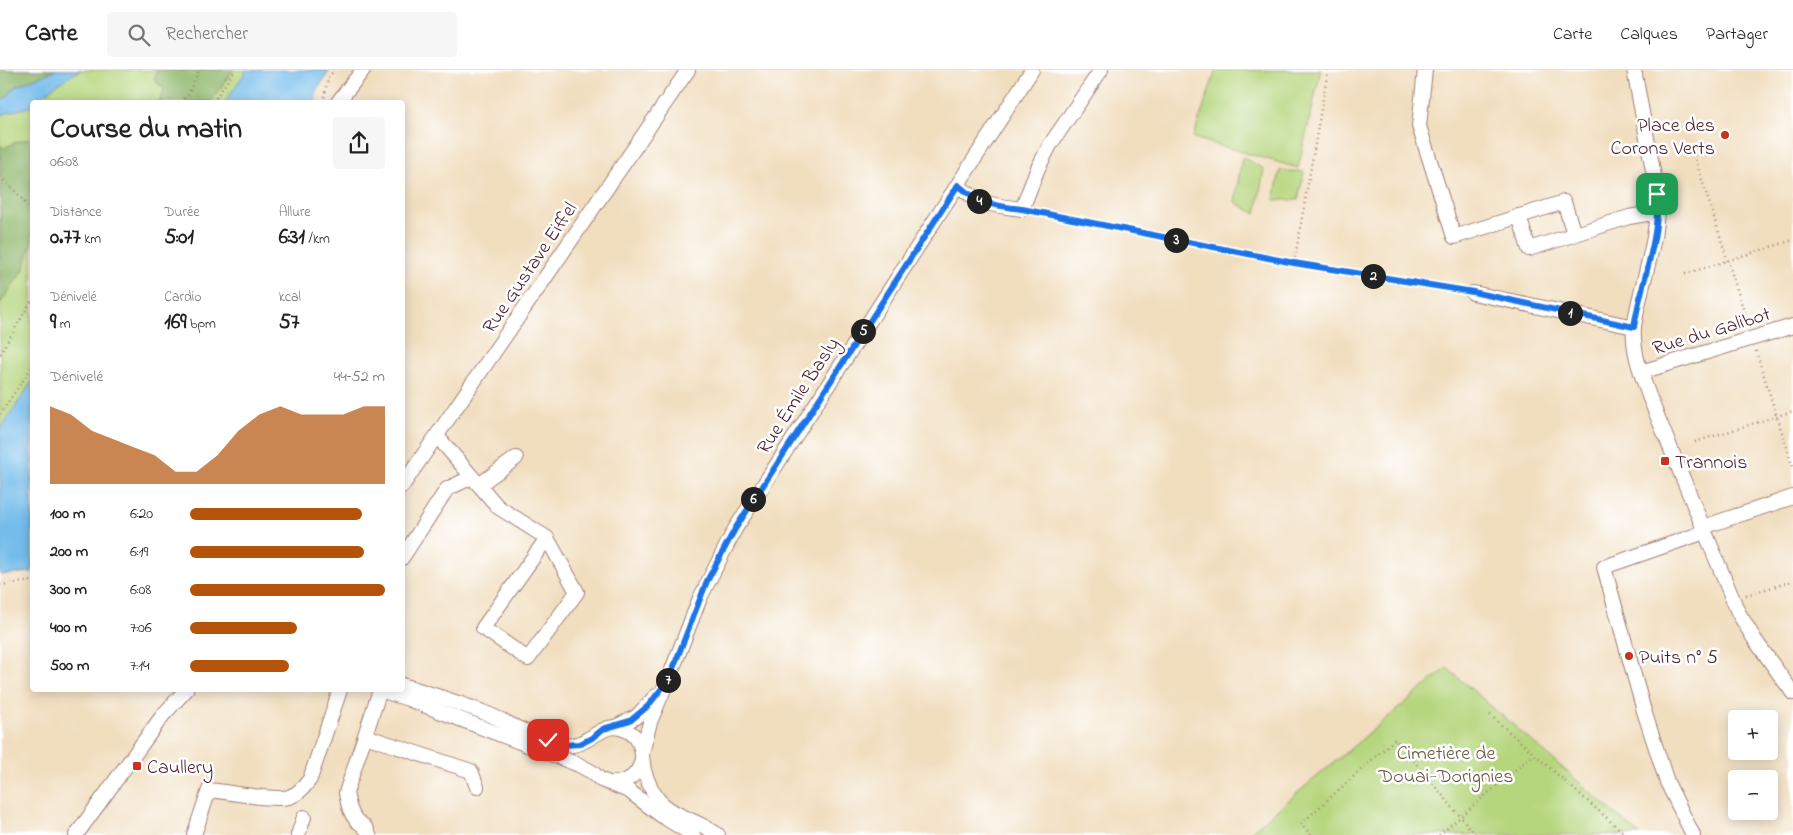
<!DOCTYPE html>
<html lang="fr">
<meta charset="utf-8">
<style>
:root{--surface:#fff;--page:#f6f6f6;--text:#222;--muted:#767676;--line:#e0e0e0;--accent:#b45309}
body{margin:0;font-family:"Indie Flower",sans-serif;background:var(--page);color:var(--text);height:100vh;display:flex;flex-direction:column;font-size:19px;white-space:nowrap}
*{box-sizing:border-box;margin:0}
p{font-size:16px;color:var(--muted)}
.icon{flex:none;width:28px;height:28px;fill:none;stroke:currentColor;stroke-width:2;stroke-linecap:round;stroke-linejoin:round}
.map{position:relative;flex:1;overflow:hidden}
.panel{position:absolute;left:30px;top:30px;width:375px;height:592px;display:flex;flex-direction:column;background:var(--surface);border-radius:5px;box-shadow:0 2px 12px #0003}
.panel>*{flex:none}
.controls{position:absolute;left:1728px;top:640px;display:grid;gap:10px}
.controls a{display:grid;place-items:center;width:50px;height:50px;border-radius:5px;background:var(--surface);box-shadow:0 2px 12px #0003;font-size:25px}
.pin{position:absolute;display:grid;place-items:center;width:42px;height:42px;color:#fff;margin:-21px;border-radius:10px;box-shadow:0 2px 8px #0006}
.km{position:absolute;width:25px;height:25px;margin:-12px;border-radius:50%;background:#222;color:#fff;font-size:14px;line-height:25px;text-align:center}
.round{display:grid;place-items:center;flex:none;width:52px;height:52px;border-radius:5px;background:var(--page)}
.overview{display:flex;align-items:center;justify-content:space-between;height:85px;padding:0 20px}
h1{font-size:28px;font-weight:700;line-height:38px}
.stats{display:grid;grid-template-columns:repeat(3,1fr);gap:8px;height:85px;padding:5px 20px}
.stats div{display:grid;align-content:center}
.stats b{font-size:21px;font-weight:700}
.stats small{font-size:14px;font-weight:400}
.stats p{font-size:14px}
.chart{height:140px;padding:10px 20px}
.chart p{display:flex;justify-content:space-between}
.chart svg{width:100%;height:90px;margin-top:5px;fill:var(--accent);opacity:.7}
ul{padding:0 20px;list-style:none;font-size:16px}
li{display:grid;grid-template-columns:80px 60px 1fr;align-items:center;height:38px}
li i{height:12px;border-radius:6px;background:var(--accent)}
header{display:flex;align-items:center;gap:30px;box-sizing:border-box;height:70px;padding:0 25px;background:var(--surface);border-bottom:1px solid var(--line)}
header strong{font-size:24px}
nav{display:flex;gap:28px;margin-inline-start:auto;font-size:18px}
.search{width:350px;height:45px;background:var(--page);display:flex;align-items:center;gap:12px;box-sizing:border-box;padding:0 18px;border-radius:5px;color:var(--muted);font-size:19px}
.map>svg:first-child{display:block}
.green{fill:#b6d67e;stroke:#807a54}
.forest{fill:#90b76d;stroke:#6d6b4c}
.water{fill:#73bceb;stroke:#5e6e8b}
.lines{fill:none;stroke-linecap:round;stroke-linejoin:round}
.minor-casing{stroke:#9e7e75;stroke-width:16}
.path{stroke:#9e7e75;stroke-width:2.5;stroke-dasharray:1 4;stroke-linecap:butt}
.minor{stroke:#fff;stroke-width:14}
.route-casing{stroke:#fff;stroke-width:10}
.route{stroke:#1a73e8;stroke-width:6}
.poi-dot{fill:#c8321e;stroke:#fff;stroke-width:2}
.labels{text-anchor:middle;stroke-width:5;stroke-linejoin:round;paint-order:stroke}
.poi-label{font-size:20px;fill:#4a1f2b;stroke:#fff;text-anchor:start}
.street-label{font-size:20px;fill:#4a1f2b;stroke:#fff}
.park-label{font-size:20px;fill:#6a5644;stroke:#fff}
</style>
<header>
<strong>Carte</strong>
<div class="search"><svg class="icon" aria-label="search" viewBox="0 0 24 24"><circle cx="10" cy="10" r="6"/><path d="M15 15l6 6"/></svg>Rechercher</div>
<nav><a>Carte</a><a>Calques</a><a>Partager</a></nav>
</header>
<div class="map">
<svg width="1793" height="765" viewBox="0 0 1793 765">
<rect width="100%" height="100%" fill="#fff"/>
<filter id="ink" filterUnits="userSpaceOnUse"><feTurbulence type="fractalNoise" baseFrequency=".02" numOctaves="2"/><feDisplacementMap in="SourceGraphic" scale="10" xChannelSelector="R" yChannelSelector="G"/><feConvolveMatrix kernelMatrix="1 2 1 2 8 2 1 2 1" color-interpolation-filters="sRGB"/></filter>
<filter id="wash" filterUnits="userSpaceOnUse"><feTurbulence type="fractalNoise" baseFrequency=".0096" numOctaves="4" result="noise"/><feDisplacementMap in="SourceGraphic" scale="20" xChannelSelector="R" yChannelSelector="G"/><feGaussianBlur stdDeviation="1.12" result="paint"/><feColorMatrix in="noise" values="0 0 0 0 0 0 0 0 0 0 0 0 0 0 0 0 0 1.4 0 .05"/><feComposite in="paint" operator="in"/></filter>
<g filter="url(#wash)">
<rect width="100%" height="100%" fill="#f1debf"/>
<g class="green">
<polygon points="0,0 247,0 225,32 32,32 32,312 0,359"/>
<polygon points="1216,0 1321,0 1298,98 1193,68"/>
<polygon points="1242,87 1264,99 1256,144 1235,132"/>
<polygon points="1280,100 1304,102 1298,130 1274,130"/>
<polygon points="1447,598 1640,765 1247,765"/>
</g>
<g class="forest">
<polygon points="0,0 55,0 16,17 7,27 0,31"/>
<polygon points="157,0 233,0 211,32 159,32 164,19 154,10"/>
<polygon points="32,68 32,171 24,199 0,234 0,75 4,78 16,72"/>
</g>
<g class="water">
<path d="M55,0H81C65,9 49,18 37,32H32V36L0,45V31L7,27L15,17Z"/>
<polygon points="247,0 330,0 317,20 315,32 225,32"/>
<polygon points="32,312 32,502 0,505 0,359"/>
</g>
</g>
<g filter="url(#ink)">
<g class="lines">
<defs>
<g id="minor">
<polyline points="1425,0 1419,56 1454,167 1564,132 1574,164"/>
<path d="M1634,0L1656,116C1662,165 1641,209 1634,257C1632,281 1641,303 1649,326L1738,542L1755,570L1793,623"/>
<polyline points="338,32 363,0"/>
<path d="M958,115C978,134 995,136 1022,139L1038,98L1050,75L1101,0"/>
<polyline points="1519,146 1529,179 1629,147 1658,142"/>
<polyline points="1473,223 1634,257"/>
<polyline points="1641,302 1793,256"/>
<polyline points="437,366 498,437 547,468 483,558 528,589 577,522 547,468"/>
<polyline points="479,415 516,388"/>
<polyline points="402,416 688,0"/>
<polyline points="1703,457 1793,427"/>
<polyline points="402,488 447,419 472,407"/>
<path d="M402,615C431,624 460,633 488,644C509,653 540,671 562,675C590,680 602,646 628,661C644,670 641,685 644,700C647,711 651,719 657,728C672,747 699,750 718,765"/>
<polyline points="380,620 408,629 579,695 592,702 601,710 629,721 662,746 693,765"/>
<polyline points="615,657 636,647 656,626"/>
<polyline points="365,666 471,701 477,717"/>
<polyline points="642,683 650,652 672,600 700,528 735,459 1032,0"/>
<path d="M612,713C628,713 639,704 642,689"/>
<polyline points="76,765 163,645 186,620"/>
<path d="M194,765L209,720C229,722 272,731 289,727C299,724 305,716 310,709L340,620"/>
<polyline points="298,765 304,747"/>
<path d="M369,765C367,757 362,755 356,750C349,742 348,732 346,723L380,620"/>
<polyline points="1693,765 1667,712 1644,641 1604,497 1705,462"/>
</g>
</defs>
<use href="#minor" class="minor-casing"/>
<g class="path">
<polyline points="180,32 188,25 199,0"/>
<polyline points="213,32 235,0"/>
<polyline points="323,32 328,9 334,0"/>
<polyline points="1694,85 1749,257"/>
<polyline points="0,107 17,123 32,142"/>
<polyline points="1035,141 1294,193 1462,221"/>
<polyline points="1294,193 1328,0"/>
<polyline points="1685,204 1793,170"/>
<polyline points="1756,281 1793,397"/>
<polyline points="0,284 32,230"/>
<polyline points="0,344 32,297"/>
<polyline points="1695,372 1793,341"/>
<polyline points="0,515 32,511"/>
<polyline points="1746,525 1793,511"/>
<polyline points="1490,645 1626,765"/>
<polyline points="1311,765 1301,754 1395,669 1476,765"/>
<polyline points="1439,765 1534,684"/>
</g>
<use href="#minor" class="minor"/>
</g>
</g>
<g class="lines" filter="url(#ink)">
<defs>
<path id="route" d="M548,670L561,675L580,674L592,668L603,659L630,651L648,636L669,609L707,511L735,459L958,115C979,134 995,136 1022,139L1294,193L1473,222L1634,257C1641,212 1660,170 1657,124"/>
</defs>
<use href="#route" class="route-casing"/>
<use href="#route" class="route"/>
</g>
<g class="poi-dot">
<circle cx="1725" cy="65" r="5"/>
<rect x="1660" y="386" width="10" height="10" rx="2.5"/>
<circle cx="1629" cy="586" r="5"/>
<rect x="132" y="691" width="10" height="10" rx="2.5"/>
</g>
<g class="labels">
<g class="poi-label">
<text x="1715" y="61" text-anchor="end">Place des<tspan x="1715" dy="23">Corons Verts</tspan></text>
<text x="1675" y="398">Trannois</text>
<text x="1639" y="593">Puits n° 5</text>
<text x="147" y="703">Caullery</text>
</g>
<g class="street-label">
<text transform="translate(529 197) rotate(-56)" y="7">Rue Gustave Eiffel</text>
<text transform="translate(1711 260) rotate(-17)" y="7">Rue du Galibot</text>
<text transform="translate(797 325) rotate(-57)" y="7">Rue Émile Basly</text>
</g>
<g class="park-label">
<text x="1446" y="689">Cimetière de<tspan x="1446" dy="23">Douai-Dorignies</tspan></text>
</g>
</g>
</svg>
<div class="controls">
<a>+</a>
<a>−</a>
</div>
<div class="pin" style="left:1657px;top:124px;background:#1e9e55"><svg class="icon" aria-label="arrive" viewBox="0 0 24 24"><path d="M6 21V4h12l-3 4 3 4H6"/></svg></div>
<div class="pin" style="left:548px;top:670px;background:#d93025"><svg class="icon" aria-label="check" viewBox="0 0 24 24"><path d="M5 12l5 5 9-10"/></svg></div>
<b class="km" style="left:1570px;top:243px">1</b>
<b class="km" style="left:1373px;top:206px">2</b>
<b class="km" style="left:1176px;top:170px">3</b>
<b class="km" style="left:979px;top:131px">4</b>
<b class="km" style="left:863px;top:261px">5</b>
<b class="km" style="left:753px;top:429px">6</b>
<b class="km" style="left:668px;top:610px">7</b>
<section class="panel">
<div class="overview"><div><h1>Course du matin</h1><p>06:08</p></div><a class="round"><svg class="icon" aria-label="share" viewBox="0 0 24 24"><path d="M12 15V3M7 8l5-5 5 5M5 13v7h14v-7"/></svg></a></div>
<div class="stats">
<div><p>Distance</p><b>0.77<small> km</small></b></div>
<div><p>Durée</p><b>5:01</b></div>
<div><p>Allure</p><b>6:31<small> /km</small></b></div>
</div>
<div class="stats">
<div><p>Dénivelé</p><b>9<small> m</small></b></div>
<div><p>Cardio</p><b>169<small> bpm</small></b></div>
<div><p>kcal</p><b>57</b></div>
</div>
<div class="chart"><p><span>Dénivelé</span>44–52 m</p>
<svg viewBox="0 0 160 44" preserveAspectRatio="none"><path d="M0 44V6L10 10L20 18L30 22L40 26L50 30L60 38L70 38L80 30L90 18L100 10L110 6L120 10L130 10L140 10L150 6L160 6V44z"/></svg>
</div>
<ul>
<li><b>100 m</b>6:20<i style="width:88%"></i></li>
<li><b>200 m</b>6:19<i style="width:89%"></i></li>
<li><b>300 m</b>6:08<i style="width:100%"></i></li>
<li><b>400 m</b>7:06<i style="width:55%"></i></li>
<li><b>500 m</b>7:14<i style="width:51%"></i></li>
</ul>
</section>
</div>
